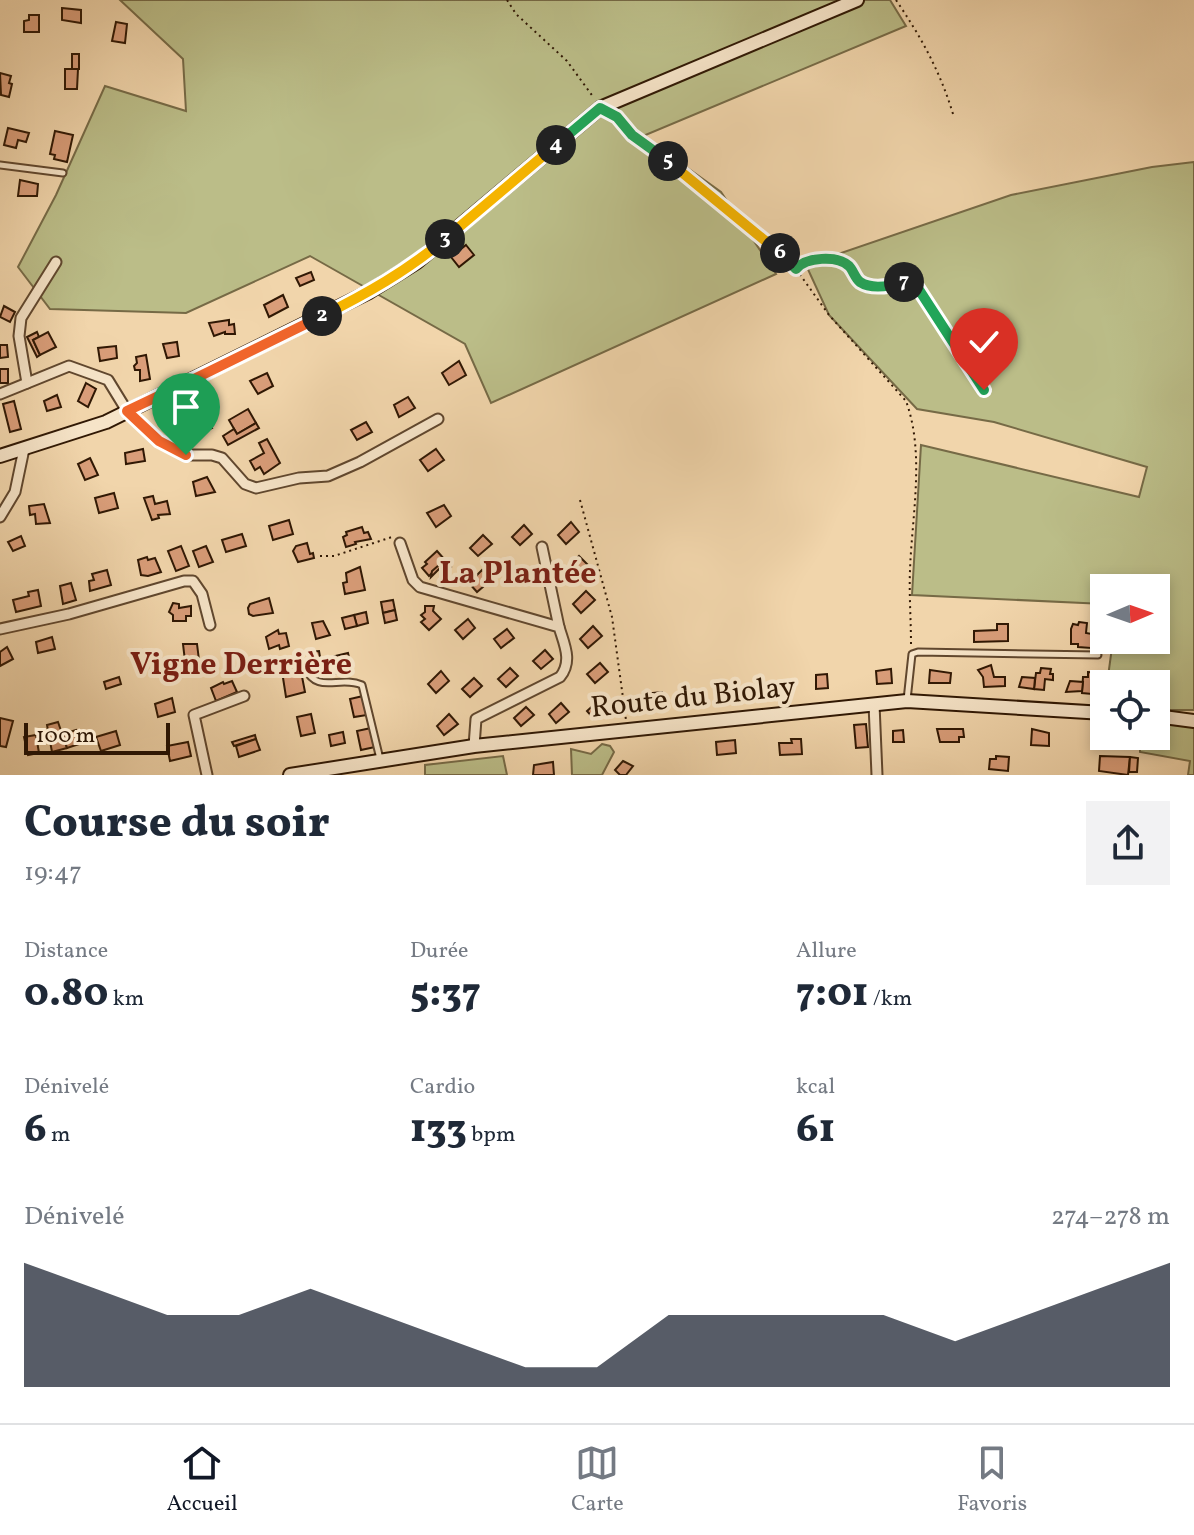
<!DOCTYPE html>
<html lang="fr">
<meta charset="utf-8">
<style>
:root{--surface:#fff;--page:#f2f2f3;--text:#1f2937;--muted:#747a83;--line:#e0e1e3;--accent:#111827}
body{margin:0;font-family:Vollkorn,serif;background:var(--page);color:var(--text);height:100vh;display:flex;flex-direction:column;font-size:30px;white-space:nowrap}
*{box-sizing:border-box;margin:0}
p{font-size:26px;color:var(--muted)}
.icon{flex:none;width:44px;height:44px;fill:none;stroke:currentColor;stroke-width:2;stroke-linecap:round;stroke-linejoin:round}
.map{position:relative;height:775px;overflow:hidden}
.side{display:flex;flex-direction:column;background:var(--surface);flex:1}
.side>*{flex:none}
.needle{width:52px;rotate:88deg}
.buttons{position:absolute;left:1090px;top:574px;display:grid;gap:16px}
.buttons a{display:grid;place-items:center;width:80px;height:80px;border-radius:0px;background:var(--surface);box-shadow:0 4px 12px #0003;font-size:40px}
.scale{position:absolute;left:24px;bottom:20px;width:146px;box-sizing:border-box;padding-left:8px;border:4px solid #301804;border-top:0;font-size:22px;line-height:28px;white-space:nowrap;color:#301804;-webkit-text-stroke:6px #f6e4c8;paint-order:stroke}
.pin{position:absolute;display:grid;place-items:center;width:68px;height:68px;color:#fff;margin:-82px -34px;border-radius:50% 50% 50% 0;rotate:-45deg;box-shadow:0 0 8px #0007}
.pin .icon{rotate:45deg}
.km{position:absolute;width:40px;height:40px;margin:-20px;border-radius:50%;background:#222;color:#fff;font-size:22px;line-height:40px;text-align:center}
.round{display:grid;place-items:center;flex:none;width:84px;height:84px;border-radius:0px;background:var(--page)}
.head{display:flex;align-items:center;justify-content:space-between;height:136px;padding:0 24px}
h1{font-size:44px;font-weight:800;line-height:60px}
.stats{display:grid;grid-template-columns:repeat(3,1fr);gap:12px;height:136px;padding:8px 24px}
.stats div{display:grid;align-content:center}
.stats b{font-size:40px;font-weight:800}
.stats small{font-size:22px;font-weight:400}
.stats p{font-size:22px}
.chart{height:224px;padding:16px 24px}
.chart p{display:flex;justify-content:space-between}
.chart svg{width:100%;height:144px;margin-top:8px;fill:var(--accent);opacity:.7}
.menu{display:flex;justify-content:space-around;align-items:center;height:112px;border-top:2px solid var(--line);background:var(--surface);font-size:22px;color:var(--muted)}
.menu a{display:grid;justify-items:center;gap:4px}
.menu .active{color:var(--accent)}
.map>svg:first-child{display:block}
.green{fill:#bbbd88;stroke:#766a46;stroke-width:2}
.building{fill:#d99d79;stroke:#301804;stroke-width:2}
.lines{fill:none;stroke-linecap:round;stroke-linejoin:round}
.lane-casing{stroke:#60472e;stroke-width:9}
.street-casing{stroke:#60472e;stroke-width:13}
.secondary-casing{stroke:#301804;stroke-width:16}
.path{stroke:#301804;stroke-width:2;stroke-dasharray:2 4;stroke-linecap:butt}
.lane{stroke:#f6e4c8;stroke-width:5}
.street{stroke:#f6e4c8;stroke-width:9}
.secondary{stroke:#f6e4c8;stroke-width:12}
.split-1-casing{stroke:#fff;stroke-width:16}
.split-2-casing{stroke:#fff;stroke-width:16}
.split-3-casing{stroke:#fff;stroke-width:16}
.split-4-casing{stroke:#fff;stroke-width:16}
.split-5-casing{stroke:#fff;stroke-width:16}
.split-6-casing{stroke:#fff;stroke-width:16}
.split-7-casing{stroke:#fff;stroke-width:16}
.split-8-casing{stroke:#fff;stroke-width:16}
.split-1{stroke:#f0652b;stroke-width:10}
.split-2{stroke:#f0652b;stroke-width:10}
.split-3{stroke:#f5b400;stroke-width:10}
.split-4{stroke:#f5b400;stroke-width:10}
.split-5{stroke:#22a559;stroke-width:10}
.split-6{stroke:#f5b400;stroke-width:10}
.split-7{stroke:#22a559;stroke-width:10}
.split-8{stroke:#22a559;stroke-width:10}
.labels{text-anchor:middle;stroke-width:8;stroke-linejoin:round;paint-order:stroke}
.street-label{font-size:30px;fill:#301804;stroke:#f6e4c8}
.neighbourhood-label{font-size:32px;font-weight:bold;fill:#7a1f14;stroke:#f6e4c8}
</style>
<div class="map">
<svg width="1194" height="775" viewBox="0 0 1194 775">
<rect width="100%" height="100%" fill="#f1d5ab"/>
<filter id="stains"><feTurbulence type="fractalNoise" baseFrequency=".0025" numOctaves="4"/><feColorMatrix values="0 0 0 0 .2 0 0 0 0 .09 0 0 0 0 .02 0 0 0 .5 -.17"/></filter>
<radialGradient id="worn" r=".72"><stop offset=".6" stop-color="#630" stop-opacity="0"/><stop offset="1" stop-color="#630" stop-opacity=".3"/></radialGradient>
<g class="green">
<polygon points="120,0 890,0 906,26 643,136 721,192 776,274 491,403 465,344 310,256 186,313 50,309 18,267 56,195 105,86 186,111 183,59"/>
<polygon points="1194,162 1194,710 1156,710 1156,684 1107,684 1113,640 1156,640 1156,588 1104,588 1104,604 912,595 921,445 1139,497 1147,467 994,422 917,409 829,315 806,265 1011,195 1152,167"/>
<polygon points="1156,721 1194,725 1194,775 1188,775 1190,761 1140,752 1140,736 1156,736"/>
<polygon points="602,744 610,746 614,752 602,775 572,775 571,749 591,754"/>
<polygon points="503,756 507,775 425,775 425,765"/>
</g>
<g class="building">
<polygon points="62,8 81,10 81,23 62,20"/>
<polygon points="29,15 39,15 39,32 24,32 24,21 29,20"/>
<polygon points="116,22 127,24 125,43 112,41"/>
<rect x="72" y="54" width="7" height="15"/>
<polygon points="65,69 78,69 77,89 65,89"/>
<polygon points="0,73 11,76 9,83 12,84 9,97 1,95"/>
<polygon points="8,128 29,133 26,142 18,140 16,148 4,145"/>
<polygon points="55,131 73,135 67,162 54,159 55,155 50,154"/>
<polygon points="20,180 38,184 37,196 18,196"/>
<polygon points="466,245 474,255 459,267 451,257"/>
<polygon points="311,272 314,280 300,286 296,278"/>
<polygon points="283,295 288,307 269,317 264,305"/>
<polygon points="4,306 15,312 10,322 0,317"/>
<polygon points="229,320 229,325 234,324 235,334 225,334 225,332 214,336 209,323"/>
<polygon points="37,332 39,337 33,340 40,355 37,357 27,337"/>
<polygon points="48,332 56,347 40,355 33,340"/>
<polygon points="177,342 179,356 167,358 163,344"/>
<polygon points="0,345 7,345 8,357 0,358"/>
<polygon points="116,346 117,358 100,361 98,348"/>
<polygon points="146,355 150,379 140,381 140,370 135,370 134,366 137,363 136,357"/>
<polygon points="459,361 466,375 449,385 442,373"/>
<rect x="0" y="369" width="8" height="14"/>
<polygon points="267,373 273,386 258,394 250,381"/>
<polygon points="86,383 96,389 88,407 78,401"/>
<polygon points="57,395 61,407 47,411 44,401"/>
<polygon points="408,397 415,408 399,417 394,405"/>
<polygon points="14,401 21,429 10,432 3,404"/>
<polygon points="248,409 256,423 237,434 229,420"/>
<polygon points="173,412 182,426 171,434 161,420"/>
<polygon points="204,412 212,428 196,435 189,419"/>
<polygon points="366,422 372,432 357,440 351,430"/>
<polygon points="256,423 259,428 228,445 223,436 234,429 237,434"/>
<polygon points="267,439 280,463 264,474 260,467 255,470 250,461 264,453 259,443"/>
<polygon points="143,449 145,461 126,464 125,453"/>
<polygon points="436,449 444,460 428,471 420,460"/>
<polygon points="90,458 98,475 85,480 78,464"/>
<polygon points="207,477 215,492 196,496 193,482"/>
<polygon points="114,493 118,508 99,513 95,498"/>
<polygon points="153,496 155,504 167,501 170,514 158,515 159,518 152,520 144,498"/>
<polygon points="44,504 50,523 36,524 35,514 30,515 29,506"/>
<polygon points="444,505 451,516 436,527 427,513"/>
<polygon points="289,520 293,534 273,540 269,526"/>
<polygon points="571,522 579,532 566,544 558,535"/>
<polygon points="524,525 532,534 520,545 512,537"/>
<polygon points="362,527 364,533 368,532 371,539 355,542 356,544 346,547 343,537 347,535 346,532"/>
<polygon points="242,534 246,546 226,552 222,540"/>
<polygon points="483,535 492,544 478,556 470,548"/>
<polygon points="21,536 25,546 13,551 8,542"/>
<polygon points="307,543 310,554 313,553 314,558 298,562 293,551 296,546"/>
<polygon points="181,546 189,566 176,571 168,551"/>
<polygon points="206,546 213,562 199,567 193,551"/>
<polygon points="437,551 445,560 429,576 422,568 427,564 425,562"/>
<polygon points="579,556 588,565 574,578 566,569"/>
<polygon points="147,557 148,560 155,558 161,572 148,576 141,575 138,560"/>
<polygon points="445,560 451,567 445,572 441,567 431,577 432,571"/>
<polygon points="360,567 365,590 345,594 343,583 347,582 346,573"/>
<polygon points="107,570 111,585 90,591 89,581 94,580 92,574"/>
<polygon points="482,570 491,580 477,592 469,583"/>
<polygon points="71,583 76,600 63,604 60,586"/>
<polygon points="38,590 41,606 16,612 13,600 29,596 28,592"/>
<polygon points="586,591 595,600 581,613 573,604"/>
<polygon points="269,598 273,613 253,616 249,614 248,608 250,604"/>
<polygon points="393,600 395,610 383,613 381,602"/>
<polygon points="173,603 179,604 179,608 191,606 191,616 186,616 186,621 173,621 173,615 169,612"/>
<polygon points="425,606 434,606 433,611 441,619 429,630 421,622 425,619 421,615 425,612"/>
<polygon points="395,610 397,620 385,623 383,613"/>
<polygon points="366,612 368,623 357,626 354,615"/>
<polygon points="354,615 357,626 345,629 342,618"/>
<polygon points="468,619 475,628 463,639 455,630"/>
<polygon points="323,621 330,635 316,639 312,623"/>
<polygon points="1079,622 1087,623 1086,633 1092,634 1091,648 1078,647 1078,644 1071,644 1071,629 1073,624 1078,625"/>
<polygon points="997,624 1008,624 1008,641 974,642 974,631 997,630"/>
<polygon points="593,626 602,636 588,648 580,639"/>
<polygon points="507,629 514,638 501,648 494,639"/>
<polygon points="278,630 279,634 286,633 289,646 280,649 279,645 269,649 266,637"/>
<polygon points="52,637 55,649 38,653 36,642"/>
<polygon points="183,644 197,644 199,660 185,661"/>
<polygon points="7,647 13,659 0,666 0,652"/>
<polygon points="545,650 553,659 541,669 533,661"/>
<polygon points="319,651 323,675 313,677 310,652"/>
<polygon points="348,653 351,666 345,668 347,673 334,674 331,657"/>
<polygon points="299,661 305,692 286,697 281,665"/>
<polygon points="600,663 608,672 595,683 587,674"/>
<polygon points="991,665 994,677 1005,677 1005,686 984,687 983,677 978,670"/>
<polygon points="510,668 518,676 506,687 498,679"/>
<polygon points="1041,668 1051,669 1050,674 1053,674 1053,680 1045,679 1044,690 1034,689 1036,673 1040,673"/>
<polygon points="891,669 892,683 877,684 876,671"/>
<polygon points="930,670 951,673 950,683 929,683"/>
<polygon points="441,671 449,681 436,693 428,684"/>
<polygon points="1088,672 1099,673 1098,678 1101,678 1101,684 1092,683 1092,694 1082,693 1083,677 1088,677"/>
<polygon points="827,674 828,688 816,689 816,675"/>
<polygon points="119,677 121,684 106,689 104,682"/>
<polygon points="1022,677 1035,678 1034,689 1019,687"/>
<polygon points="474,678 482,686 470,697 462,689"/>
<polygon points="232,681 237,692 216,701 211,688 223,682 224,684"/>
<polygon points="1070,681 1083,682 1082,691 1066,692"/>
<polygon points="662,692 663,704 645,706 643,694"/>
<polygon points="363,696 367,715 354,717 350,699"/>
<polygon points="172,698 175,712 158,717 155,704"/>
<polygon points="606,699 614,708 610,712 607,709 594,719 587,711 599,700 601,703"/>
<polygon points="561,703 569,712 556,723 549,714"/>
<polygon points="526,707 534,715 521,726 514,718"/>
<polygon points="311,714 315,733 301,736 297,717"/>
<polygon points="449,714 458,724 444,735 437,726"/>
<polygon points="0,718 13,721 6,747 0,746"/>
<polygon points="58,722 67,748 52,752 47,725"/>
<polygon points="866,724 868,747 856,748 854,725"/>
<polygon points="371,728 375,747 361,750 357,731"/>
<polygon points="937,729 963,729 964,737 959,737 959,742 940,742"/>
<polygon points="1032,729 1049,733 1049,746 1031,745"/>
<polygon points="76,730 79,744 67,748 63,734"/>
<polygon points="903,730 904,742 893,742 893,731"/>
<polygon points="116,731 120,745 101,751 96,737"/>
<polygon points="343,732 345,743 331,746 329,735"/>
<polygon points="36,735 39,753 28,755 24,737"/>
<polygon points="255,735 256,739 234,746 232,742"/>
<polygon points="1102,738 1116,739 1116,748 1101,747"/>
<polygon points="256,739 260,750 239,757 236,746"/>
<polygon points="791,739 801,739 802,754 780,755 779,743 792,743"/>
<polygon points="735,740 736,753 717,755 716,742"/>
<polygon points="188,742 191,756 170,761 167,746"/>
<polygon points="996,756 1009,757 1008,771 989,769 990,759 996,759"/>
<polygon points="1100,756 1130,757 1128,775 1099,771"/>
<polygon points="1130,757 1138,758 1137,772 1129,772"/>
<polygon points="623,761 633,766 626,775 620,775 615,770"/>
<polygon points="553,762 554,775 533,775 534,765"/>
</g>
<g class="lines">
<defs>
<g id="lane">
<polyline points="0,165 63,173"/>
<path d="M305,668C318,695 339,675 362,685L380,759"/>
<polyline points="907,700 912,654 918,652 1098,655"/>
</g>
<g id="street">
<polyline points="27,383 19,336 21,318 56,262"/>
<polyline points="0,394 69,366 108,380 127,411 159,441 186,455 212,455 222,458 245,484 256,488 299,478 328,476 360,462 438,419"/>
<polyline points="0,517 15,492 24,449"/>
<path d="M400,543L413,580L420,587L559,627C564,644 573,661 560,677L476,719L474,746"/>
<polyline points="542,547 559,627"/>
<polyline points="0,629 69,614 184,581 193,581 202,594 210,625"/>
<polyline points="874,704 877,775"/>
<polyline points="207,775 194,715 244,696"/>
</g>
<g id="secondary">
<polyline points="0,456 106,422 369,292 417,262 600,108 857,0"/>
<polyline points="1156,716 1194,721"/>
<polyline points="290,775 474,746 907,701 1104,713"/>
</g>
</defs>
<use href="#lane" class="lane-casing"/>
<use href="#street" class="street-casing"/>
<use href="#secondary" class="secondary-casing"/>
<g class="path">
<polyline points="507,0 516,14 567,61 594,98"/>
<path d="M896,0C921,37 940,71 953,114"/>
<path d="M613,115L632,135L703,188L785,258L796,269L829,315L906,401C925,453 912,515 910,570C909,595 911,620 911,645"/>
<path d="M797,268C802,263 806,263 814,261C856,253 844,280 875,286C889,288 901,281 914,282L984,390"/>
<polyline points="580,500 612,617 626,720"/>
<polyline points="320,556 334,556 392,537"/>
</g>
<use href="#lane" class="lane"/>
<use href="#street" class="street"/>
<use href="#secondary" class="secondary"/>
</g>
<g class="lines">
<defs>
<polyline id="split-1" points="186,455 159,441 127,411 192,380"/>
<polyline id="split-2" points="192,380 322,316"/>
<path id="split-3" d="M322,316C366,294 407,271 445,239"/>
<polyline id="split-4" points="445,239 556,145"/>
<polyline id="split-5" points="556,145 600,108 617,117 632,135 668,161"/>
<polyline id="split-6" points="668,161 780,253"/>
<path id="split-7" d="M780,253L796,269C806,257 837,255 849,266C853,270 855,278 860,282C872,290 891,286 904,282"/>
<polyline id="split-8" points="904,282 914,282 984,390"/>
</defs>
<use href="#split-1" class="split-1-casing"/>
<use href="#split-2" class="split-2-casing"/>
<use href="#split-3" class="split-3-casing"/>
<use href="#split-4" class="split-4-casing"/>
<use href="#split-5" class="split-5-casing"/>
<use href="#split-6" class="split-6-casing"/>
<use href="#split-7" class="split-7-casing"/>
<use href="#split-8" class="split-8-casing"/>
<use href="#split-1" class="split-1"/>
<use href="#split-2" class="split-2"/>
<use href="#split-3" class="split-3"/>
<use href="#split-4" class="split-4"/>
<use href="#split-5" class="split-5"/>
<use href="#split-6" class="split-6"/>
<use href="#split-7" class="split-7"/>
<use href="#split-8" class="split-8"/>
</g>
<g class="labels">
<g class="street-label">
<text transform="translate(693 696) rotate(-6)" y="10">Route du Biolay</text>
</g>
<g class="neighbourhood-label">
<text x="518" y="583">La Plantée</text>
<text x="241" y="674">Vigne Derrière</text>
</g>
</g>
<rect width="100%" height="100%" filter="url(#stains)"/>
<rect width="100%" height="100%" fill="url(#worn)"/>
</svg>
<div class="buttons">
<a><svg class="needle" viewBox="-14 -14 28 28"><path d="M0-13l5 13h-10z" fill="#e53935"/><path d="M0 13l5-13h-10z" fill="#747a83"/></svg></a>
<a><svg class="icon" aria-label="locate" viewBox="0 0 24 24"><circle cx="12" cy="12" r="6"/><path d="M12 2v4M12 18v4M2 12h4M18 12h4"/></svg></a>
</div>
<div class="scale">100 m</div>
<div class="pin" style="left:186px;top:455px;background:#1e9e55"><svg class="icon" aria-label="arrive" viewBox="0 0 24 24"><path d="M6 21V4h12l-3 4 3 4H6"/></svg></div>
<div class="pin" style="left:984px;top:390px;background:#d93025"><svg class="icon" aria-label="check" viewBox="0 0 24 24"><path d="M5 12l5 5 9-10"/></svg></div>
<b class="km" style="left:322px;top:316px">2</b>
<b class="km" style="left:445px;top:239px">3</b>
<b class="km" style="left:556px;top:145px">4</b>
<b class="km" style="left:668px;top:161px">5</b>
<b class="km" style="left:780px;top:253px">6</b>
<b class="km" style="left:904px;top:282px">7</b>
</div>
<section class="side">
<div class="head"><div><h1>Course du soir</h1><p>19:47</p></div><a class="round"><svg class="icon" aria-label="share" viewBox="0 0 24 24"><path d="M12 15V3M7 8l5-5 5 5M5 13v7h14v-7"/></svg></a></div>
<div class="stats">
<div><p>Distance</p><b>0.80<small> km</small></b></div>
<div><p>Durée</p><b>5:37</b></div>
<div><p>Allure</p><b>7:01<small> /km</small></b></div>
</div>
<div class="stats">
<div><p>Dénivelé</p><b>6<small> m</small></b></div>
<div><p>Cardio</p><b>133<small> bpm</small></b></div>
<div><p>kcal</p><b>61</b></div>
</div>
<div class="chart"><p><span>Dénivelé</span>274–278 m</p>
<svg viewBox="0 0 160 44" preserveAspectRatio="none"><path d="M0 44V6L10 14L20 22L30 22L40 14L50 22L60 30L70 38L80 38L90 22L100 22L110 22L120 22L130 30L140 22L150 14L160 6V44z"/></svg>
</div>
</section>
<nav class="menu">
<a class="active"><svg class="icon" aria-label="home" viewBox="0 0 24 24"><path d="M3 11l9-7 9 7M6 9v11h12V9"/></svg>Accueil</a>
<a><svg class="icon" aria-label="map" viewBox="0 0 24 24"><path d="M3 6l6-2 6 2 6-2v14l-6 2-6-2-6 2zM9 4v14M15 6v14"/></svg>Carte</a>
<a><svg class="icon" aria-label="saved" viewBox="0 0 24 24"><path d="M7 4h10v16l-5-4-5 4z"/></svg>Favoris</a>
</nav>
